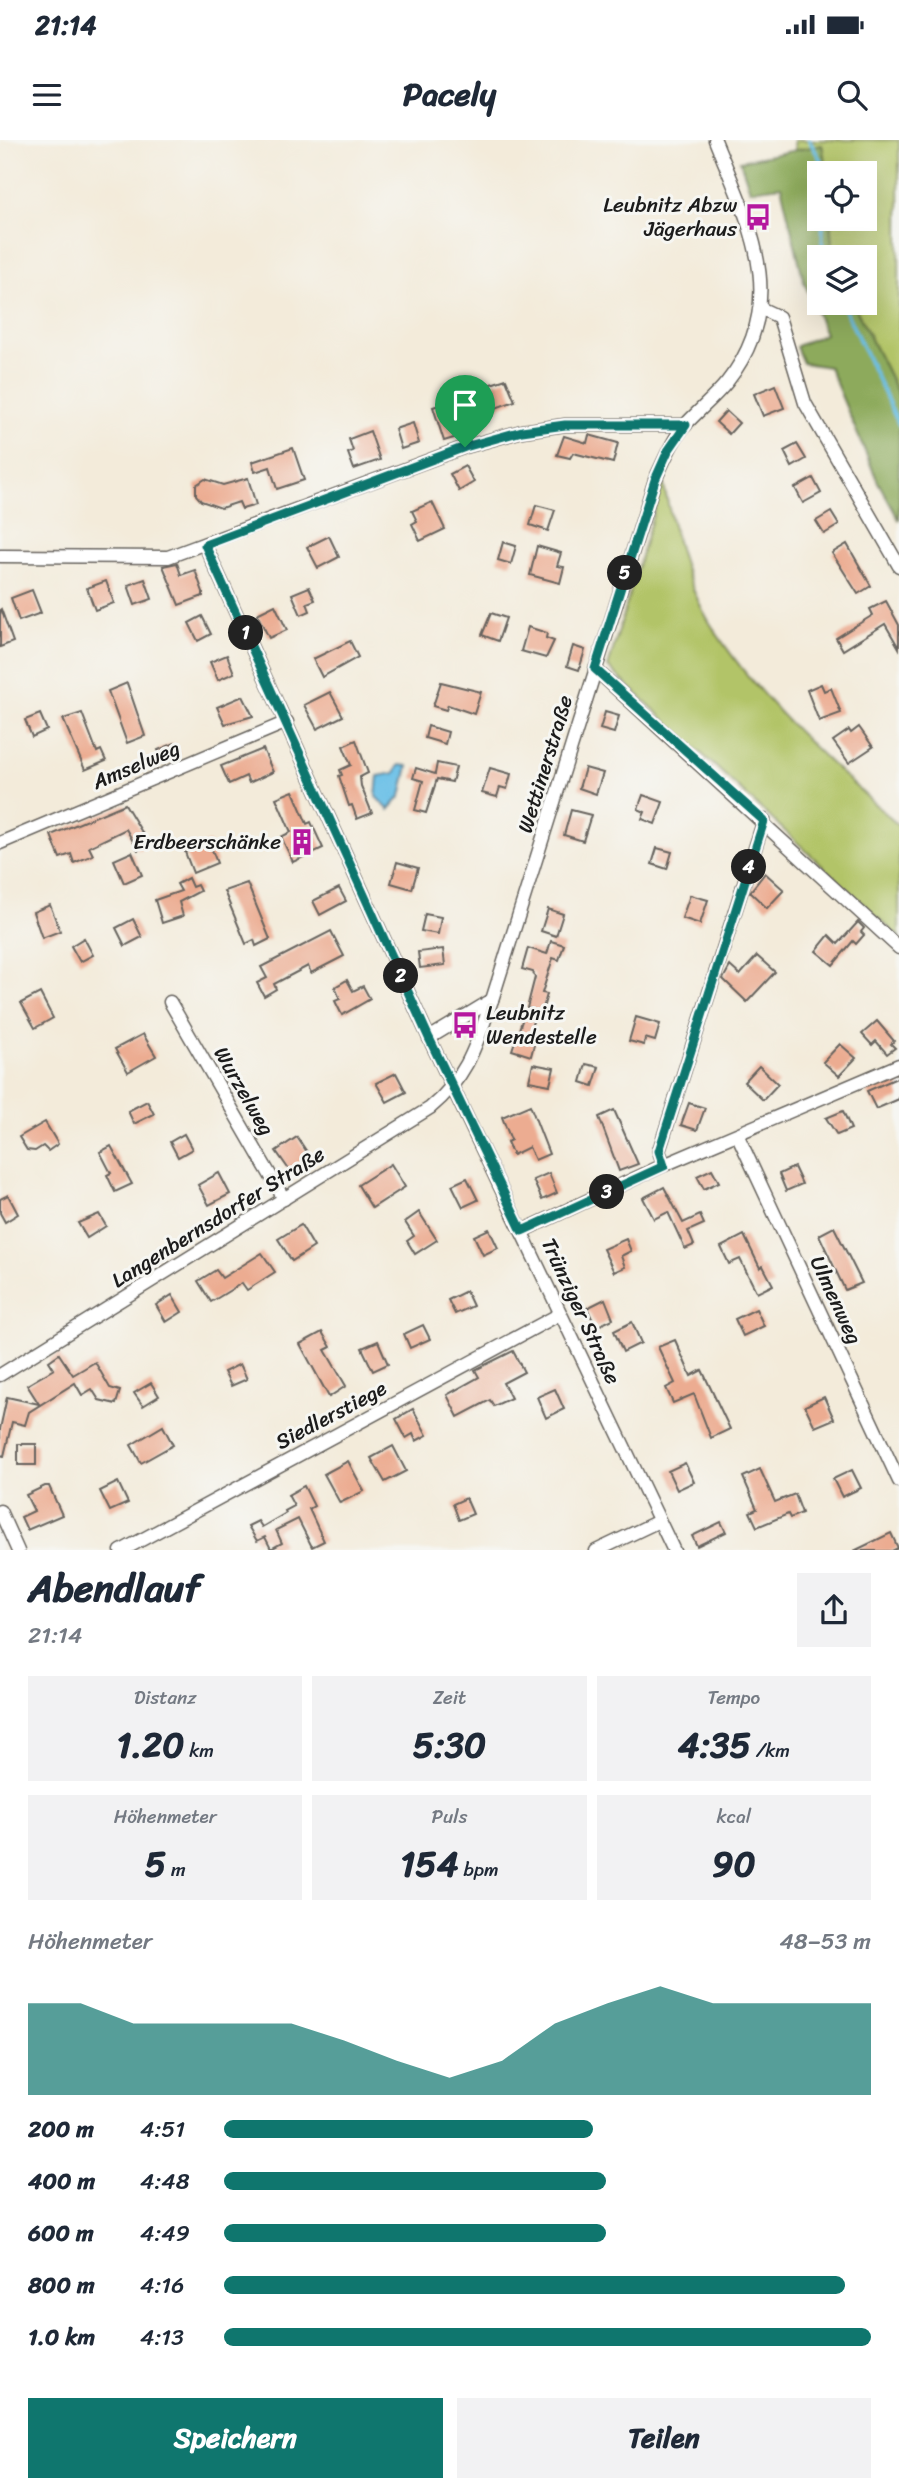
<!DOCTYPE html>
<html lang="de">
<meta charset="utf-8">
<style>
:root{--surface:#fff;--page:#f2f2f3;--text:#1f2937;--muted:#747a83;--accent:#0f766e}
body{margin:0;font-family:Sriracha,sans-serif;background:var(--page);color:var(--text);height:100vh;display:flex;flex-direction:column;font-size:26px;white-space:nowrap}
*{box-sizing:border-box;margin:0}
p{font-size:23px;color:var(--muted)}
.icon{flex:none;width:38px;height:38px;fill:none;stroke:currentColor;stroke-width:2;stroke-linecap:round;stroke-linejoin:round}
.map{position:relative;height:1410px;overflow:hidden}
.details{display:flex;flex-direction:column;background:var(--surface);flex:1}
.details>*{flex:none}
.controls{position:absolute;left:807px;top:21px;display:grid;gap:14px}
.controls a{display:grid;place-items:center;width:70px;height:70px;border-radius:0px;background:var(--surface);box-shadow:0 7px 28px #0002;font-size:35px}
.pin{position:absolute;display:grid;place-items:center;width:60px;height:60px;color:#fff;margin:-72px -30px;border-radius:50% 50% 50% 0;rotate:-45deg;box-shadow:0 0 7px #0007}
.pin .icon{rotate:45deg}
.km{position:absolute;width:35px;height:35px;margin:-18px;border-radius:50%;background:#222;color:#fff;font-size:19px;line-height:35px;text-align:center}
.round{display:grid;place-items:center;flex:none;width:74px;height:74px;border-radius:0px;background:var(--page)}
.headline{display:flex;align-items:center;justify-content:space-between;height:119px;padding:0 28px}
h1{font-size:38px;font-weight:700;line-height:52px}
.metrics{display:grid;grid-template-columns:repeat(3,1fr);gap:10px;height:119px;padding:7px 28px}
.metrics div{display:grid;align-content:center;border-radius:0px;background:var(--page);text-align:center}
.metrics b{font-size:35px;font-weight:700}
.metrics small{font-size:19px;font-weight:400}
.metrics p{font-size:19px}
.chart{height:196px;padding:14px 28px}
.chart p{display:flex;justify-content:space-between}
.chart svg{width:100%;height:126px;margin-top:7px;fill:var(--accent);opacity:.7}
.action{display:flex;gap:14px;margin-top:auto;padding:14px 28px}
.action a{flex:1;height:80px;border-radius:0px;background:var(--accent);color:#fff;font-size:28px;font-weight:700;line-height:80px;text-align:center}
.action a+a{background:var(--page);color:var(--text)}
ul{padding:0 28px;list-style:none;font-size:23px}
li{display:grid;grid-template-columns:112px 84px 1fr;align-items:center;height:52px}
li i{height:18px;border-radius:9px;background:var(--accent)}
.status{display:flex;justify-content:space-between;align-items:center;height:49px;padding:0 35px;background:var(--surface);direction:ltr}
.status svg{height:19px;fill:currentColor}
header{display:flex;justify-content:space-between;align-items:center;height:91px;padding:0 28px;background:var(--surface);font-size:32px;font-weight:700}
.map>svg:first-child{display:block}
.green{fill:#b2c468;stroke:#677042;stroke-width:2}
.forest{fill:#8daa5c;stroke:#54633c;stroke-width:2}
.water{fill:#6ac0e7;stroke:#436e82;stroke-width:2}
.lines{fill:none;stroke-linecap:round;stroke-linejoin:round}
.stream{stroke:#6ac0e7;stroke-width:3.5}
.building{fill:#ecac91}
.minor-casing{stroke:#67645e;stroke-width:15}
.minor{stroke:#fff;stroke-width:12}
.route-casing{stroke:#fff;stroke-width:14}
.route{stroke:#0f766e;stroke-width:9}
.labels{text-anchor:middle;stroke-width:6;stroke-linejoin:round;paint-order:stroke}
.poi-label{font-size:21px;fill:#1c1c1c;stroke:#f6f6f2;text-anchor:end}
.street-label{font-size:21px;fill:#1c1c1c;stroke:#f6f6f2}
</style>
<div class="status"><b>21:14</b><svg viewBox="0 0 49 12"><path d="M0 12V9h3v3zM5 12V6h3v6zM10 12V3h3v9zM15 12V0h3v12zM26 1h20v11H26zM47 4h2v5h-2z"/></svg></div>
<header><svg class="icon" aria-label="menu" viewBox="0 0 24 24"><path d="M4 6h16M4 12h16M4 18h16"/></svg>Pacely<svg class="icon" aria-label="search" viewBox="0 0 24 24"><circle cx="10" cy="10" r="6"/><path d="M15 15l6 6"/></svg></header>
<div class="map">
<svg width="899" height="1411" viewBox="0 0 899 1411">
<rect width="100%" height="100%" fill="#f6f6f2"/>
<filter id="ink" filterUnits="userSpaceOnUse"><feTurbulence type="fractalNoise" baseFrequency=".0143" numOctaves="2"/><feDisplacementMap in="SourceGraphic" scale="14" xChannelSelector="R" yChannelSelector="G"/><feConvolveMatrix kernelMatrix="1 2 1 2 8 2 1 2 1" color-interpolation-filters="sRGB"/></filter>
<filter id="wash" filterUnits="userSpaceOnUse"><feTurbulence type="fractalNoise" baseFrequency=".00686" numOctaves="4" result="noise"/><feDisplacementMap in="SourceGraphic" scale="28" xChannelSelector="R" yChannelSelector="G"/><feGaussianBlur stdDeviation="1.57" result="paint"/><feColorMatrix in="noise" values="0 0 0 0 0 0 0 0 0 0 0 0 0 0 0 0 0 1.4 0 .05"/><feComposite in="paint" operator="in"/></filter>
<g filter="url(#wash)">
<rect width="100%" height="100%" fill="#f3ebda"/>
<g class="green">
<polygon points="794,0 899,0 899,256 853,163 864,163 864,117 833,117 830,79 864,79 864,33 827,33 822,5 795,12"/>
<path d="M663,341C673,388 684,440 710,483C759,562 831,624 899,686V797L608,527Z"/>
</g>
<polygon class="forest" points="822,5 827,33 819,33 819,79 830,79 833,117 819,117 819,163 853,163 899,256 899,380 878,342 829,227 803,223 796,207 799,205 825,194 804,142 781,46 750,50 740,21"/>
<polygon class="water" points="399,625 408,626 401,656 389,670 376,657 378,636 395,633"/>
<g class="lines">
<g class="stream">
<polyline points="809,0 823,24 823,33"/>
<polyline points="822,117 823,79"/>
<polyline points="842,163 899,285"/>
</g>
</g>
<g id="blocks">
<g class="building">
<polygon points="506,239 515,261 493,269 485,246"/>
<polygon points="775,245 784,268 763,276 754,254"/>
<polygon points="462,258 468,278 453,283 457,297 444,301 433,267"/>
<polygon points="726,271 739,283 729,294 716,282"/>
<polygon points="413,283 419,303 401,309 395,289"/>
<polygon points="370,291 380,320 354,329 348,313 353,311 349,299"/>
<polygon points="589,295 618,303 613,323 573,313 570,318 557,315 564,296 587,303"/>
<polygon points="797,304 806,319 792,327 784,311"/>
<polygon points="293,308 304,340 277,349 270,327 255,332 252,322"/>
<polygon points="465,326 474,342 459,351 450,334"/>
<polygon points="248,338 256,365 242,369 239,362 221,368 201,361 196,355 196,345 205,339 223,345"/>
<polygon points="813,338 821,353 803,363 795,348"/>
<polygon points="432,362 445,389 420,401 412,384 417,381 412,371"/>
<polygon points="536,365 555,370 548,391 530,385"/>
<polygon points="831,372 839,385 824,394 816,381"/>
<polygon points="329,396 339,417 318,428 307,407"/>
<polygon points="503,402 516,406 511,424 498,420"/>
<polygon points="847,404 871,446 858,454 832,413"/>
<polygon points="537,406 561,413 557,426 564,427 560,443 530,435"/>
<polygon points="177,423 181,435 195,430 203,452 203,456 179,465 163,426"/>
<polygon points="145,439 152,459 135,465 128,445"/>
<polygon points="106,441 114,463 95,470 87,448"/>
<polygon points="309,447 315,460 307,463 310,471 301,475 292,454"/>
<polygon points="32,450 41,473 19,481 11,458"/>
<polygon points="886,461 899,485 899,508 885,484 843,510 836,498 873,475 870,469"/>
<polygon points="275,465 287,490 269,498 257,474"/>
<polygon points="1,469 13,502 0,507 0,470"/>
<polygon points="491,473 506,478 498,501 482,495"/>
<polygon points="202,476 211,494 198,501 189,483"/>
<polygon points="528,487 547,493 546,498 554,501 546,518 521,511"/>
<polygon points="350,501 358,517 322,537 313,519"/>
<polygon points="573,506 585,510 579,530 567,526"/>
<polygon points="227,515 234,533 218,540 210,522"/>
<polygon points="441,542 481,552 474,574 448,565 446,570 433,566"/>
<polygon points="127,543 145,596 127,603 108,551"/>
<polygon points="821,544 824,551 831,548 841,573 819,581 807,550"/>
<polygon points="330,552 343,576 317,589 304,565"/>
<polygon points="243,556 253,576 225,584 217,567"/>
<polygon points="605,572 619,576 614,593 600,589"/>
<polygon points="82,573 97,612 101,610 106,621 85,630 63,579"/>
<polygon points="40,574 47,590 32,597 25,580"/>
<polygon points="428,586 448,592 445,604 425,598"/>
<polygon points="859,587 873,607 849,623 833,601 849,590 851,593"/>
<polygon points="356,600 368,633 360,637 361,646 372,673 357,679 352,665 349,666 339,636 342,635 340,630 351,625 343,606"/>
<polygon points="175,603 180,615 163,622 158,610"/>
<polygon points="263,609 273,632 249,643 246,636 229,644 221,626"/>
<polygon points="437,623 456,627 452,642 437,639 426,673 415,670 423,641 413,638 416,628 435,634"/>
<polygon points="490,628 511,634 507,649 500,647 497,657 482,653"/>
<polygon points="585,628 603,633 596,654 579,648"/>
<polygon points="293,651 307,684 311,682 323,708 293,722 281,697 291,692 276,658"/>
<polygon points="643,655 663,662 655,684 642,679 645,672 638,669"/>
<polygon points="125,664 149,704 138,710 126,689 89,707 93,715 74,723 71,714 60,718 51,695"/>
<polygon points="571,670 591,675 583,701 564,695"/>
<polygon points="209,702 217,723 193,733 185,712"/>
<polygon points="657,708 672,712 667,729 652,724"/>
<polygon points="132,712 142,735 124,743 114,720"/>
<polygon points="397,722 418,728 412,749 391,743"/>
<polygon points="765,733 784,750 767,768 750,752"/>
<polygon points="188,738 192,747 197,745 200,751 179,762 183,776 162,783 155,760 181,751 177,744"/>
<polygon points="247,743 270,799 256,806 254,800 246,804 224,751"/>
<polygon points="339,748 346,761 320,775 313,761"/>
<polygon points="690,755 708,760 700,784 682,778"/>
<polygon points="50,765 60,791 42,798 33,772"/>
<polygon points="548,769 563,774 556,796 541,791"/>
<polygon points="425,774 441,777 438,794 421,791"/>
<polygon points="133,779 142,797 125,806 116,788"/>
<polygon points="858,782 864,788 861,792 864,795 856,804 853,801 833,825 816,811 829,795 838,804"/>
<polygon points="331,791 344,816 311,833 308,826 274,844 276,849 264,856 257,843 267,838 261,827"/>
<polygon points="84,798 93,815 80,822 71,806"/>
<polygon points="551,801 564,805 559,820 553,818 542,853 547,854 542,872 527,868 535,837 533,832 522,829 528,808 547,814"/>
<polygon points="443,809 445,825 420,828 418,812"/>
<polygon points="757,816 775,832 747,862 723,839 730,826 740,835"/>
<polygon points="347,840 353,851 363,846 370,859 342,875 335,861 340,859 335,847"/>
<polygon points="40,853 53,878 35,888 21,863"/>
<polygon points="525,872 535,874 529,895 536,897 531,916 512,910"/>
<polygon points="636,877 660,884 655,901 645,898 644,905 629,901"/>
<polygon points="877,881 894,901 891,904 895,908 887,914 876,901 872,905 862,894"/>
<polygon points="143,894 156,916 128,932 115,909"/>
<polygon points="840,904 856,918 839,936 823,922"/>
<polygon points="533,924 554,928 550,945 529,941"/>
<polygon points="586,924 599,927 593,946 581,942"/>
<polygon points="759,926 778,944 763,960 744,942"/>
<polygon points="396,933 406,952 387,962 376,943"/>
<polygon points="899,937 899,959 876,969 867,951"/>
<polygon points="147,961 154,974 134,984 128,971"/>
<polygon points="689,963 705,968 697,990 681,985"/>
<polygon points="530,965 549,1014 535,1020 529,1007 513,1015 507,1002 511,1000 502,977"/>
<polygon points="614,970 638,1024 619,1031 599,977"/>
<polygon points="843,971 851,989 837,995 826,978"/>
<polygon points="45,982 58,1004 48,1011 43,1006 35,1011 27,1010 19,997"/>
<polygon points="184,994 192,1009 178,1017 170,1002"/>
<polygon points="297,997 313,1021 292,1034 276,1011"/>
<polygon points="111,1006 132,1044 115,1052 107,1035 111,1033 100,1012"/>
<polygon points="391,1024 405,1047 372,1068 358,1045"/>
<polygon points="794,1027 802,1044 786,1051 779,1034"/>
<polygon points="712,1029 719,1042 704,1049 697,1036"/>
<polygon points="219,1033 230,1054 209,1065 198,1045"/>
<polygon points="549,1033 557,1053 542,1060 533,1040"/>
<polygon points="467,1038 478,1060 463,1067 452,1045"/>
<polygon points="664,1047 683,1083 700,1075 704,1084 688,1091 694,1105 685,1109 668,1072 654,1079 643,1058"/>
<polygon points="8,1055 18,1074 5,1082 0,1073 0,1059"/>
<polygon points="419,1072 437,1100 415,1114 407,1101 414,1096 405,1082"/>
<polygon points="99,1074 106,1086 87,1098 78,1083"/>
<polygon points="301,1085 314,1107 292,1121 278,1099"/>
<polygon points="834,1087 862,1143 845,1150 819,1095"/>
<polygon points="489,1089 498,1108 483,1115 474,1096"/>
<polygon points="744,1095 760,1128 763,1126 773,1145 757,1153 740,1119 729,1124 721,1107"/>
<polygon points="626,1099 631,1111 621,1116 625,1127 614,1132 603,1109"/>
<polygon points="262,1113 275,1132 247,1150 242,1143 211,1162 198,1141 216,1130 222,1138"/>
<polygon points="466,1151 473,1166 455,1174 448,1160"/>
<polygon points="172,1155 182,1172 166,1182 156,1165"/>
<polygon points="605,1159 613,1179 596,1187 587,1168"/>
<polygon points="756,1169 764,1186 743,1196 735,1179"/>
<polygon points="632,1182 641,1203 623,1212 614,1191"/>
<polygon points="423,1185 430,1199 410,1208 404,1194"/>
<polygon points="322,1192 331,1207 325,1210 346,1246 329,1257 300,1204"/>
<polygon points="675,1200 691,1236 702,1230 730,1289 711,1298 694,1254 673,1263 666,1248 675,1243 658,1207"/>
<polygon points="378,1201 388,1224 373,1231 362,1208"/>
<polygon points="513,1211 524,1232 503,1243 511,1258 494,1266 490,1260 458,1277 447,1255 479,1237 475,1230"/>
<polygon points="59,1214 73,1235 95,1222 110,1248 120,1251 116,1264 99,1260 92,1249 82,1255 75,1243 29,1272 25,1285 12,1282 4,1316 0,1315 0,1289 7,1257 39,1264 27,1245 54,1229 49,1221"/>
<polygon points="240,1224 247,1239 231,1246 224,1232"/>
<polygon points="151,1243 159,1256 143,1266 134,1253"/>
<polygon points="555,1249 564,1269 546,1278 537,1257"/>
<polygon points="824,1257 834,1279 815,1287 805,1266"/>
<polygon points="413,1269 427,1295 416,1301 413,1294 406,1298 396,1279"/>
<polygon points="163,1286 173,1305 141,1323 131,1305"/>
<rect x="18" y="1304" width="18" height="21"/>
<polygon points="393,1306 406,1331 385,1342 371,1318"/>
<polygon points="348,1321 364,1351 340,1363 324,1334"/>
<polygon points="685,1323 694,1342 677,1350 668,1331"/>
<polygon points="760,1329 775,1362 795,1354 802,1373 790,1378 788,1374 757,1387 750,1372 757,1369 743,1337"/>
<polygon points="852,1330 861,1348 842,1357 833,1339"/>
<polygon points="118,1342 128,1363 110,1371 100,1351"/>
<polygon points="45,1346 49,1346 62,1375 27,1390 21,1377 34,1371 26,1355"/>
<polygon points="304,1346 314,1366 309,1369 324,1401 312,1407 298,1379 276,1390 282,1403 271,1409 265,1397 257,1401 248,1386 258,1381 262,1387 286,1373 285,1371 294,1366 288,1355"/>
<polygon points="466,1358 473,1374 459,1380 453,1364"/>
<polygon points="721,1382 726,1392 697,1406 692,1396"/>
<polygon points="891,1393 898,1408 892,1411 854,1411"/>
</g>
</g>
</g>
<g filter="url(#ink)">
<use href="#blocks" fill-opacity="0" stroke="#67645e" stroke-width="2"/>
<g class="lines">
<defs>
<g id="minor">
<polyline points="760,168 779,177 805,263 899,426"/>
<polyline points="205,405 429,898 674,1411"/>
<polyline points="0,416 168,417 465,307 522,291 565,285 686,285"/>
<polyline points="595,529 899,808"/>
<polyline points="0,703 287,582"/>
<polyline points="170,862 284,1059"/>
<polyline points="429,898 492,860"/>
<polyline points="738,996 899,1341"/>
<polyline points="664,1025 659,1011 764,680"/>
<polyline points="522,1091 664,1025 899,925"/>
<path d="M0,1235L430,968C468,936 476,905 492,860L655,340C664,321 672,300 686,284C699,270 715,257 727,242C792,160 748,82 715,0"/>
<polyline points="0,1371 18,1411"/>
<polyline points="121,1411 560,1174"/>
<polyline points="596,1411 659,1381"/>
</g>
</defs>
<use href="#minor" class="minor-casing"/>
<use href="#minor" class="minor"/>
</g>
</g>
<g class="lines" filter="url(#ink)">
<defs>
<polygon id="route" points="565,285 686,285 668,311 655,340 595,529 764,681 659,1011 664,1026 522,1091 429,898 205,405 465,307 522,291"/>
</defs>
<use href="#route" class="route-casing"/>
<use href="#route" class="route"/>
</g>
<defs>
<symbol id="bus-bare" viewBox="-9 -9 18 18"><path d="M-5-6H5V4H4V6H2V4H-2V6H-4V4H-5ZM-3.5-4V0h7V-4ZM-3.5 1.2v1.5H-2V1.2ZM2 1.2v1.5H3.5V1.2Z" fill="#b5179e" stroke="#f6f6f2" stroke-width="2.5" paint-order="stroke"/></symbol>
<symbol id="building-bare" viewBox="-9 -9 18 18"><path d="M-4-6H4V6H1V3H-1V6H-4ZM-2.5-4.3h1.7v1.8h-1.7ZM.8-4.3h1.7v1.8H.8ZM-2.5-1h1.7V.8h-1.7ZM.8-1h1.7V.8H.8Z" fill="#b5179e" stroke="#f6f6f2" stroke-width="2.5" paint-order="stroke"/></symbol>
</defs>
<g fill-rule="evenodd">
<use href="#bus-bare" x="739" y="58" width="38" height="38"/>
<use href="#building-bare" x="283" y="683" width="38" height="38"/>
<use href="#bus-bare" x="446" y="866" width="38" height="38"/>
</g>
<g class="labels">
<g class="poi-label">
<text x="737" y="72">Leubnitz Abzw<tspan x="737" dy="24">Jägerhaus</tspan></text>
<text x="281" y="709">Erdbeerschänke</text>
<text x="486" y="880" text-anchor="start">Leubnitz<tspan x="486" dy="24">Wendestelle</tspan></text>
</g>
<g class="street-label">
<text transform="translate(545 624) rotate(-73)" y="7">Wettinerstraße</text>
<text transform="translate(136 625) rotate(-23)" y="7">Amselweg</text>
<text transform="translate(244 951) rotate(60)" y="7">Wurzelweg</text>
<text transform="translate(218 1077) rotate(-32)" y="7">Langenbernsdorfer Straße</text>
<text transform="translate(836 1160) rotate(65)" y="7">Ulmenweg</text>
<text transform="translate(581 1171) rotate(65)" y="7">Trünziger Straße</text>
<text transform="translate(331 1275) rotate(-28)" y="7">Siedlerstiege</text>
</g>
</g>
</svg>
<div class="controls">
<a><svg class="icon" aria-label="locate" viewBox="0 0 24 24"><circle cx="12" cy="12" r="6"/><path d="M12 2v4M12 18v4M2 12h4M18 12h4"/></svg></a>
<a><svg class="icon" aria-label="layers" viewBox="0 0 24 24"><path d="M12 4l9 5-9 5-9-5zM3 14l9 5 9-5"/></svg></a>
</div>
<div class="pin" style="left:465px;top:307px;background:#1e9e55"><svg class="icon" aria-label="arrive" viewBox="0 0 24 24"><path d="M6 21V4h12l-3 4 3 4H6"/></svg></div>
<b class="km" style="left:246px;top:493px">1</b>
<b class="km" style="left:401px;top:836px">2</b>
<b class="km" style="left:607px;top:1052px">3</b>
<b class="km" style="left:749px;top:727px">4</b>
<b class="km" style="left:625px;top:433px">5</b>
</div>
<section class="details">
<div class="headline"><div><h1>Abendlauf</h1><p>21:14</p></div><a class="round"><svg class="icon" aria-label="share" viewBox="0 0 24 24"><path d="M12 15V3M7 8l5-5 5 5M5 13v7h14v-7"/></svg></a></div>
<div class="metrics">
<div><p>Distanz</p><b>1.20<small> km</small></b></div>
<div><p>Zeit</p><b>5:30</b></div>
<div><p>Tempo</p><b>4:35<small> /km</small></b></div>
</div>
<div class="metrics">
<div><p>Höhenmeter</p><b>5<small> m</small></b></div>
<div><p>Puls</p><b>154<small> bpm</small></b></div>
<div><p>kcal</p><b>90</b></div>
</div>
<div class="chart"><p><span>Höhenmeter</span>48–53 m</p>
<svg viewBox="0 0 160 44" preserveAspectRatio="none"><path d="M0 44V12L10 12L20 19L30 19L40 19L50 19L60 25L70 32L80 38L90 32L100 19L110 12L120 6L130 12L140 12L150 12L160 12V44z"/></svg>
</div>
<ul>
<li><b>200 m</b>4:51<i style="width:57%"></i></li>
<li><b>400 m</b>4:48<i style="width:59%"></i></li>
<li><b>600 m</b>4:49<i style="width:59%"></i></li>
<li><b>800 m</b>4:16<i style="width:96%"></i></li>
<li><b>1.0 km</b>4:13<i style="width:100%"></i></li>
</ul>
<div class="action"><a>Speichern</a><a>Teilen</a></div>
</section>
